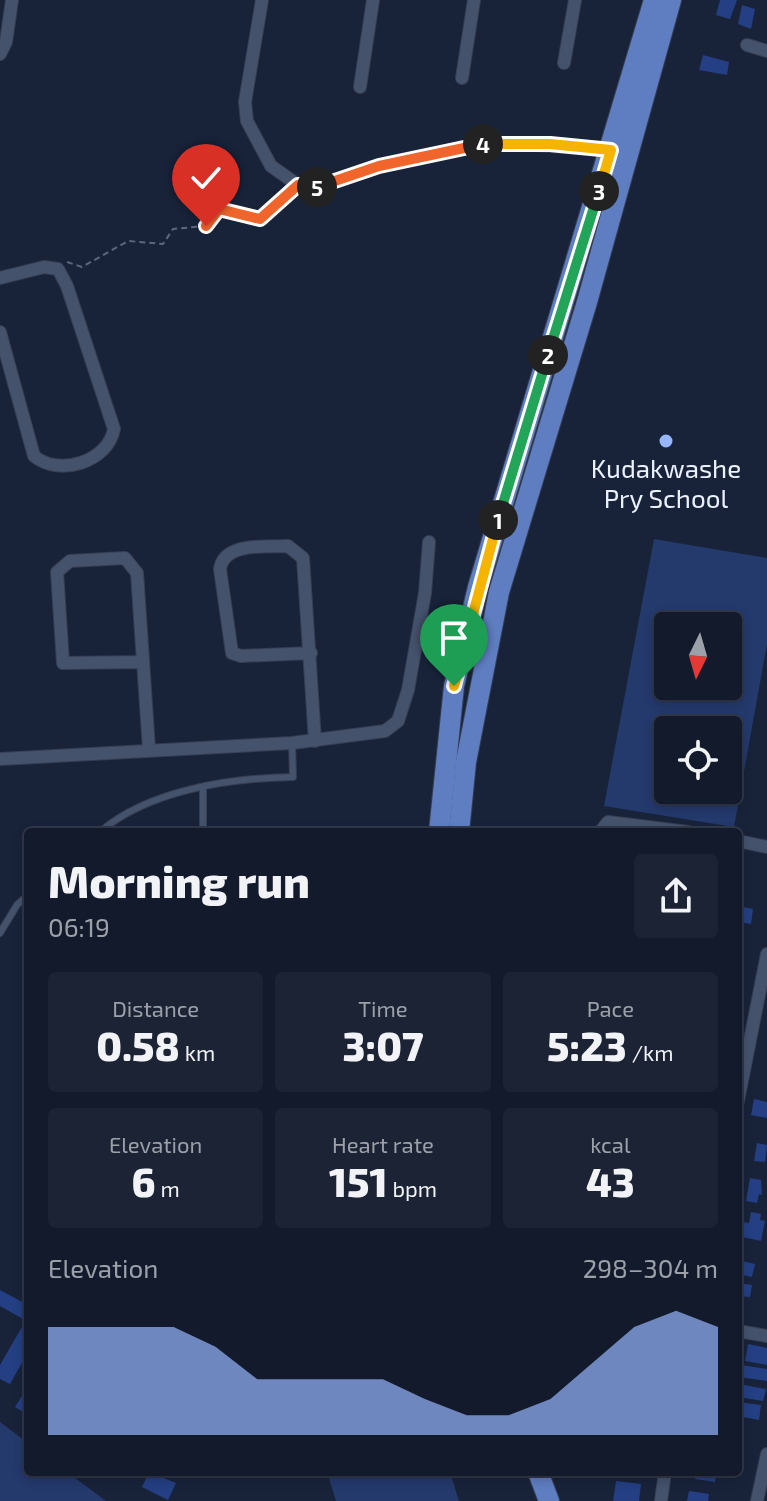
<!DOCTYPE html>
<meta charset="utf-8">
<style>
:root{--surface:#121a2c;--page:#1b2334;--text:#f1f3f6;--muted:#9ca1a9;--line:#313848;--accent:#96b6fd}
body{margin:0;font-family:"Exo 2",sans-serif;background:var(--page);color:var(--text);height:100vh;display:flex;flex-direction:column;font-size:30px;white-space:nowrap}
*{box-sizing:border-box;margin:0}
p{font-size:26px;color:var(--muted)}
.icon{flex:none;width:44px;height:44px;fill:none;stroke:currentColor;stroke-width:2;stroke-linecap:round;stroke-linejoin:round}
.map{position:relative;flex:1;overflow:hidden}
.details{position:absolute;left:24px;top:828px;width:718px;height:648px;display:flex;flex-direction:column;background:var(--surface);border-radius:8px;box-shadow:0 4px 12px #0003,0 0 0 2px var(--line)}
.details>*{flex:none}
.needle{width:52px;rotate:185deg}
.controls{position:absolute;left:654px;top:612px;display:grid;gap:16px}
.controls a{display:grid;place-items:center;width:88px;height:88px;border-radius:8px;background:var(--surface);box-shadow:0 4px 12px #0003,0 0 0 2px var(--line);font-size:40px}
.pin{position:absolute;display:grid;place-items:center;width:68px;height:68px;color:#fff;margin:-82px -34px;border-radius:50% 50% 50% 0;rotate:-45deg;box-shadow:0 0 8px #0007}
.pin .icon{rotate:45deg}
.km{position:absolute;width:40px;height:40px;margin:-20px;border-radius:50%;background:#222;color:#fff;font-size:22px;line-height:40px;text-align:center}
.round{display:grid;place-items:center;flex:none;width:84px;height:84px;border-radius:8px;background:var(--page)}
.summary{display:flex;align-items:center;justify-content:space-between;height:136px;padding:0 24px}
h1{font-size:44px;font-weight:800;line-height:60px}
.figures{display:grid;grid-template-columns:repeat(3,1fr);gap:12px;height:136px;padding:8px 24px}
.figures div{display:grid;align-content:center;border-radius:8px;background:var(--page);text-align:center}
.figures b{font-size:40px;font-weight:800}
.figures small{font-size:22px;font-weight:400}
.figures p{font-size:22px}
.chart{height:224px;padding:16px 24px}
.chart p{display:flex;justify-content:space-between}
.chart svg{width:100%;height:144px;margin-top:8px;fill:var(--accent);opacity:.7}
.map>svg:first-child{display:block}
.green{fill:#24396c;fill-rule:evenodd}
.building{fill:#243f83}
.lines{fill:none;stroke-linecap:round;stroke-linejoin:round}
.lane-casing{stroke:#373e52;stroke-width:8}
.street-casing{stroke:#373e52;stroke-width:14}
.primary-casing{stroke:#373e52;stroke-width:22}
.path{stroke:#5d677a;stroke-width:2;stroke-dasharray:6 4;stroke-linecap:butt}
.lane{stroke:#45526c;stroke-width:6}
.street{stroke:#45526c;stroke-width:12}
.primary{stroke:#5f7ec2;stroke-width:20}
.split-1-casing{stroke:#fff;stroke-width:16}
.split-2-casing{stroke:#fff;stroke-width:16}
.split-3-casing{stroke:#fff;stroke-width:16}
.split-4-casing{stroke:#fff;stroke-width:16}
.split-5-casing{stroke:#fff;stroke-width:16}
.split-6-casing{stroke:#fff;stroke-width:16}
.split-1{stroke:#f5b400;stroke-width:10}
.split-2{stroke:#22a559;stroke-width:10}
.split-3{stroke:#22a559;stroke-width:10}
.split-4{stroke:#f5b400;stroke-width:10}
.split-5{stroke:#f0652b;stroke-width:10}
.split-6{stroke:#f0652b;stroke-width:10}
.poi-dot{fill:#96b6fd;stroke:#18233a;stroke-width:3}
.labels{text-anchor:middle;stroke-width:6;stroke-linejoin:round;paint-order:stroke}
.poi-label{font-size:26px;fill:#ebf1fe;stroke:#18233a}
</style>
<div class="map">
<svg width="767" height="1501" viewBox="0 0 767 1501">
<rect width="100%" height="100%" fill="#18233a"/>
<g class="green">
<path d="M654,539L767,558V644L734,827L604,806ZM728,626V686H668V626ZM728,730V790H668V730Z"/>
<polygon points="0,1422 28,1443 28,1472 67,1472 106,1501 0,1501"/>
<polygon points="327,1472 450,1472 459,1501 336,1501"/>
</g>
<g class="building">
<polygon points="720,0 737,0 730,19 716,15"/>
<polygon points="742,5 755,9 751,29 738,24"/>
<polygon points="703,55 729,62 727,75 699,70"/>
<polygon points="738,906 753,909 751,924 738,922"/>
<polygon points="754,1099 767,1102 767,1118 751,1115"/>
<polygon points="757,1143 767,1145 765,1162 754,1161"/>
<polygon points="750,1178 761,1180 762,1195 759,1194 757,1203 746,1201"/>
<polygon points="751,1212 761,1214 760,1220 765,1221 761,1241 738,1236 738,1221 749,1223"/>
<polygon points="738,1260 755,1264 752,1277 738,1274"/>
<polygon points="738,1283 752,1285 750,1297 738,1296"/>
<polygon points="0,1290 28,1305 23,1319 0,1306"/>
<polygon points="26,1320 28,1352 10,1384 0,1379 0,1365"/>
<polygon points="748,1344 767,1348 767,1365 745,1361"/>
<polygon points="741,1365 767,1369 767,1381 739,1377"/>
<polygon points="739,1384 766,1389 763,1401 738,1397"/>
<polygon points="28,1386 28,1415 15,1407"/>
<polygon points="738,1402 761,1405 759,1420 738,1416"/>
<polygon points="149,1472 176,1483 168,1500 142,1487"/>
<polygon points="696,1472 717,1472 715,1482 695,1479"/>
<polygon points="616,1481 641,1484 639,1501 613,1501"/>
<polygon points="689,1491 709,1494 708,1501 687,1501"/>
</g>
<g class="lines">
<defs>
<g id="lane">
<path d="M100,832C148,790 231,778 293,777L292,743"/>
<polyline points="203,832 203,787"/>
<polyline points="0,933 17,905 28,895"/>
</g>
<g id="street">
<polyline points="262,0 245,102 247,121 271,166 298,185 321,187 379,166 489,142 613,150"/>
<polyline points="747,45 767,51"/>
<polyline points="0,54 6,42 12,0"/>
<polyline points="564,63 575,0"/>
<polyline points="462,78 474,0"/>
<polyline points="360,87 373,0"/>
<path d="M0,278L44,267L58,269L67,286L114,429C108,462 59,477 34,456L0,332"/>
<path d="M311,653L241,656L232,653L220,569C224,542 266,547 288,546L303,558L315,741"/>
<polyline points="142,662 63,663 57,572 70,561 125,558 137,573 149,749"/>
<polyline points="0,759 292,743 385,731 398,721 408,690 425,593 429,542"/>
<polyline points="600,832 608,822 688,832"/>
<polyline points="738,841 767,847"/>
<polyline points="738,1101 767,954"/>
<polyline points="738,1331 767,1336"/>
<polyline points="661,1501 665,1472"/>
<polyline points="757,1501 767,1454"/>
</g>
<g id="primary">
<polyline points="439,832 454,686 478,587 654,0"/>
<polyline points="459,832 466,762 499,592 587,302 671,0"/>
<polyline points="538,1472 549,1501"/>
</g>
</defs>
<use href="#lane" class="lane-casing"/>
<use href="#street" class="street-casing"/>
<use href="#primary" class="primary-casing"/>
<polyline class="path" points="67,262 82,267 128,241 163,244 173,229 206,226 219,209 260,219 290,195"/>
<use href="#lane" class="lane"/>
<use href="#street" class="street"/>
<use href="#primary" class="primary"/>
</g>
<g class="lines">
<defs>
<polyline id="split-1" points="454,686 498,520"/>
<polyline id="split-2" points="498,520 548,355"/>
<polyline id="split-3" points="548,355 599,191"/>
<polyline id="split-4" points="483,144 550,144 611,150 599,191"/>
<polyline id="split-5" points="317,187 379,166 483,144"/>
<polyline id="split-6" points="206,226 219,209 260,219 298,185 317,187"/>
</defs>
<use href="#split-1" class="split-1-casing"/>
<use href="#split-2" class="split-2-casing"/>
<use href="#split-3" class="split-3-casing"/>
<use href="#split-4" class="split-4-casing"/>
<use href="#split-5" class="split-5-casing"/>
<use href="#split-6" class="split-6-casing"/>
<use href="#split-1" class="split-1"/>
<use href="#split-2" class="split-2"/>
<use href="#split-3" class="split-3"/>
<use href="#split-4" class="split-4"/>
<use href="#split-5" class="split-5"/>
<use href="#split-6" class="split-6"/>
</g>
<circle class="poi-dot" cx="666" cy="441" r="8"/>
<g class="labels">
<g class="poi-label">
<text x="666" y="478">Kudakwashe<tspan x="666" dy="30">Pry School</tspan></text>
</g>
</g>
</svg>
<div class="controls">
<a><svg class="needle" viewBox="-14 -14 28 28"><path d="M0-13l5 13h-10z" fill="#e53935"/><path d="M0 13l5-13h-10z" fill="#9ca1a9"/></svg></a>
<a><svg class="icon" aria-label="locate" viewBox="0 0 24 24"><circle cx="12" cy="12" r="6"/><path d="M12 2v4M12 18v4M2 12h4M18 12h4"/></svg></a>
</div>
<div class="pin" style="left:454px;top:686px;background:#1e9e55"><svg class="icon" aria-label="arrive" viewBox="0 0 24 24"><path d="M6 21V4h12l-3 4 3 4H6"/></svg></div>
<div class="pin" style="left:206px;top:226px;background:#d93025"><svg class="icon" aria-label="check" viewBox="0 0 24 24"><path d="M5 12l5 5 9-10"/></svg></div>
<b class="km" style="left:498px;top:520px">1</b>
<b class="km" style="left:548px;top:355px">2</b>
<b class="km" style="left:599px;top:191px">3</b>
<b class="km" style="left:483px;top:144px">4</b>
<b class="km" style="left:317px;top:187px">5</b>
<section class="details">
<div class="summary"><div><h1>Morning run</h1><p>06:19</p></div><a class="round"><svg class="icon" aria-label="share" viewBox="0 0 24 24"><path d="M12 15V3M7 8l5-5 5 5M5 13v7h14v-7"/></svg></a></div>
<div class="figures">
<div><p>Distance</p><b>0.58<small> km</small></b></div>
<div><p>Time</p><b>3:07</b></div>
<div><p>Pace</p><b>5:23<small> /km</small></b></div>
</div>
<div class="figures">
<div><p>Elevation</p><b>6<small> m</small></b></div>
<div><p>Heart rate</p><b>151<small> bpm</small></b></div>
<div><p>kcal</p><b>43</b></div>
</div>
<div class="chart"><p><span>Elevation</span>298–304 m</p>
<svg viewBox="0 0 160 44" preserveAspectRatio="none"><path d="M0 44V11L10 11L20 11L30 11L40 17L50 27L60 27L70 27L80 27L90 33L100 38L110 38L120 33L130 22L140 11L150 6L160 11V44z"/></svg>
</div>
</section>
</div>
